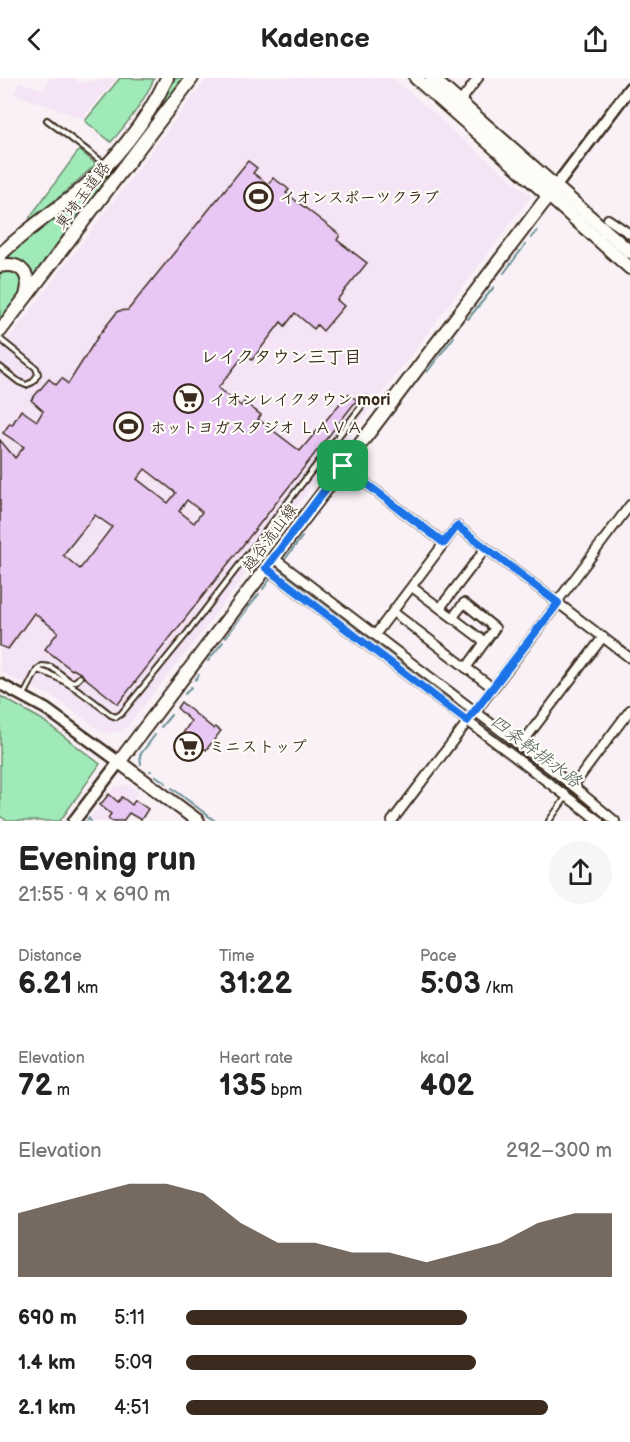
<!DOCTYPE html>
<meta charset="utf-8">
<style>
:root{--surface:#fff;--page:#f6f6f6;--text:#222;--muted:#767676;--accent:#3b2a1e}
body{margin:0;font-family:"Balsamiq Sans","Klee One",sans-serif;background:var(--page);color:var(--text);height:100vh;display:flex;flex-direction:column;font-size:22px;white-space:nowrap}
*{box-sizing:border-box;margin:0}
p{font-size:20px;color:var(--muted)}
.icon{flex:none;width:33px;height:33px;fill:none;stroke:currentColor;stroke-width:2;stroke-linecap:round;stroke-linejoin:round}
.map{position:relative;height:743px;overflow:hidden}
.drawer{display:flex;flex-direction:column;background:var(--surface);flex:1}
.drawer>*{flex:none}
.pin{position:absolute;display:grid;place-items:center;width:51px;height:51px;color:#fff;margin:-26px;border-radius:12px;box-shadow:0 3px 9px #0006}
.round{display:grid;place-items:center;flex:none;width:63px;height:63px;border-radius:32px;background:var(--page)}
.head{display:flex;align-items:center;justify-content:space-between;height:102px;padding:0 18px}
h1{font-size:33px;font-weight:700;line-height:45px}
.stats{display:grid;grid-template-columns:repeat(3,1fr);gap:9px;height:102px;padding:6px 18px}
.stats div{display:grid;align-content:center}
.stats b{font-size:30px;font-weight:700}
.stats small{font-size:16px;font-weight:400}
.stats p{font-size:16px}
.chart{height:168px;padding:12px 18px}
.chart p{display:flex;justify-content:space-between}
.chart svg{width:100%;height:108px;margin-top:6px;fill:var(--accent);opacity:.7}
ul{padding:0 18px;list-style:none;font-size:20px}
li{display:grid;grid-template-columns:96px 72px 1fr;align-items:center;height:45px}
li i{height:15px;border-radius:8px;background:var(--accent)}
header{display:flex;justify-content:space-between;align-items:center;height:78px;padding:0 18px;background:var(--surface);font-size:27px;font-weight:700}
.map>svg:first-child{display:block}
.built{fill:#f4e4f5}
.green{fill:#a0eab9;stroke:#6e8a6c;stroke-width:1.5}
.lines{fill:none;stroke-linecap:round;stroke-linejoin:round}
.stream{stroke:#699196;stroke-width:2}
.building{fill:#e8c7f4;stroke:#3b2a1e;stroke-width:1.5;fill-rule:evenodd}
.service-casing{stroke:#3b2a1e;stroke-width:8}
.minor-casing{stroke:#3b2a1e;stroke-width:12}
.tertiary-casing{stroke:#3b2a1e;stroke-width:14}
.secondary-casing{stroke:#3b2a1e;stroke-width:15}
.primary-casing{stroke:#3b2a1e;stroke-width:16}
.trunk-casing{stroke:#3b2a1e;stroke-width:16}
.service{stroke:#fdfcf7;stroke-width:4}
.minor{stroke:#fdfcf7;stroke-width:8}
.tertiary{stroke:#fdfcf7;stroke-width:9}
.secondary{stroke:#fdfcf7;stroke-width:10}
.primary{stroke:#fdfcf7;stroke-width:12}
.trunk{stroke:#fdfcf7;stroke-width:12}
.route-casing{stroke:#fff;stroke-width:12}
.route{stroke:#1a73e8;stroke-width:8}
.labels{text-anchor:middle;stroke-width:4.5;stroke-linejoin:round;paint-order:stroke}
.street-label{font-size:16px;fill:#3b2a1e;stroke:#fdfcf7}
.poi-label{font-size:16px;font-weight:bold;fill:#3b2a1e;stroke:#fdfcf7;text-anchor:start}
.neighbourhood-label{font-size:18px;font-weight:bold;fill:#3b2a1e;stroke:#fdfcf7}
.water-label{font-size:18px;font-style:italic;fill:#525e5a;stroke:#fdfcf7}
</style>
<header><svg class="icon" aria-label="back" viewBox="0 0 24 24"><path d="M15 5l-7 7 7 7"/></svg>Kadence<svg class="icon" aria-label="share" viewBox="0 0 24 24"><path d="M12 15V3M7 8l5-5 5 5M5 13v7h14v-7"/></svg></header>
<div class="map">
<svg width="630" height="743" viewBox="0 0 630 743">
<rect width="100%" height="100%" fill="#f9f1f6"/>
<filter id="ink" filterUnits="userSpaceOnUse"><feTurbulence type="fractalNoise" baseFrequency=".0167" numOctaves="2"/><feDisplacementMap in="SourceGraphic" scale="12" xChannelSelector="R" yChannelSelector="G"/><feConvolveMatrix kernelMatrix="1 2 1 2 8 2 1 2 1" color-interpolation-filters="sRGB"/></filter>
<g filter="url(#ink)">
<g class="built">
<polygon points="49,0 74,0 80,5 117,0 82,40 14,16 19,4 44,12"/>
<polygon points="207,0 392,0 435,36 452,53 531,118 192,567 123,653 104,655 54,619 0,594 0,273"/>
<polygon points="129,707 138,714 115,743 94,743 90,740 115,709"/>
</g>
<g class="green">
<path d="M120,0L154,1C143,25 128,45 111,64L85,43Z"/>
<polygon points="173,0 188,0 34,202 28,191 0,182 74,122"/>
<polygon points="79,72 96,86 63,116 29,143 30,139"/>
<polygon points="16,192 23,200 21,218 0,245 0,194"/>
<polygon points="0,618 41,641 100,686 60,743 7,743 0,738"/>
</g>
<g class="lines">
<g class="stream">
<polyline points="531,160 537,153"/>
<polyline points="504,195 525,167"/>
<polyline points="468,241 494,209"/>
<polyline points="427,294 454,259"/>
<polyline points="286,480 302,459"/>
<polyline points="278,492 469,638"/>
<polyline points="263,511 271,500"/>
<polyline points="226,559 259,516"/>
<polyline points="208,583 223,564"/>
<polyline points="195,602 199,597"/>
<polyline points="185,616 191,609"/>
<polyline points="473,641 586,725 606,743"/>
<polyline points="161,649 171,637"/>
<polyline points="141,686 140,677 155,657"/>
<polyline points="150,693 151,693"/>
<polyline points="156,698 166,705"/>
<polyline points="172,710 215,743"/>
<polyline points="90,742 91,743"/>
<polyline points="87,743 89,740"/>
</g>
</g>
<g class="building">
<path d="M248,83L257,90L253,95L268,106L273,100L286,109L289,112L286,115L340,157L337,162L367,185L337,222L344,228L323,253L317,247L314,251L295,235L285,248L281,244L252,282L245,276L218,310L241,328L244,324L261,337L258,341L300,373L348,316L357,322L118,626L84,599L82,596L73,591L72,592L45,571L58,554L34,535L8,571L0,568V362L15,380L24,369L3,355L10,345L12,347L21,332L37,343L43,333L31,322L49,301L56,307L62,300L68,306L99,257L118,233L128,232ZM145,391L176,415L168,425L137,401ZM187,422L202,434L194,445L179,433ZM95,437L112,449L80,491L63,477Z"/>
<polygon points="181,624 214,651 215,649 221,653 206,672 201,668 192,679 176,666 191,643 177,630"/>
<polygon points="109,716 118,724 122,719 132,727 135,722 148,731 141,742 129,735 123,743 112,743 108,740 111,736 100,727"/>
</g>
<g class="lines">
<defs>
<g id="service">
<polyline points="47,42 106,87"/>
<polyline points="0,261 36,290 38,296 33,304 26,307 19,304 0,289"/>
<path d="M37,592C66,600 88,619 111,637L116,639L121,636L188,554L367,321"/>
<polyline points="24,617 37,592 42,588 51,589 71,604 76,603 80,599"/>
<polyline points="549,743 567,718"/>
</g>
<g id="minor">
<polyline points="460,24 478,0"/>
<polyline points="608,141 630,156"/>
<polyline points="343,388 444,465"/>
<polyline points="274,480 573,708 615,743"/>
<polyline points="266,490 599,743"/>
<polyline points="412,509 485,564"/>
<polyline points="557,524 630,427"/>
<polyline points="440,530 486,470"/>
<polyline points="393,534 493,610"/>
<polyline points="453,539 464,525 495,550 466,590"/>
<polyline points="375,557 457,448 630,580"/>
<polyline points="520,668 603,559"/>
<polyline points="573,708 630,632"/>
<polyline points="392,743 558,525"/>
</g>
<polyline id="tertiary" points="0,606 46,631 119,684"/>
<g id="secondary">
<polyline points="556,108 630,10"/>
<polyline points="74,743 119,684"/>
</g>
<g id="primary">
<polyline points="416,0 630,190"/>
<polyline points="432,0 630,174"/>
<polyline points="198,743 119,684 556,108"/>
</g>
<g id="trunk">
<path d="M0,177C23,154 50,136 76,116C113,86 147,43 167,0"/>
<path d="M0,188C22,183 32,198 26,218"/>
<polyline points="0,253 192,0"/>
</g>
</defs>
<use href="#service" class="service-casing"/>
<use href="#minor" class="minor-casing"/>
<use href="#tertiary" class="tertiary-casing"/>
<use href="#secondary" class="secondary-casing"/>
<use href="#primary" class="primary-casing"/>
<use href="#trunk" class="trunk-casing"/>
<use href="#service" class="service"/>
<use href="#minor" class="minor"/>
<use href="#tertiary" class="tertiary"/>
<use href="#secondary" class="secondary"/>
<use href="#primary" class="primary"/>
<use href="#trunk" class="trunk"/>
</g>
</g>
<g class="lines" filter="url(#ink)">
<defs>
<polygon id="route" points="343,388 444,465 457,448 558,525 467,643 266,490"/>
</defs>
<use href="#route" class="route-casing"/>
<use href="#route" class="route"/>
</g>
<defs>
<symbol id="stadium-ring" viewBox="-11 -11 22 22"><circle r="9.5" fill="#fdfcf7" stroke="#3b2a1e" stroke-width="1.5"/><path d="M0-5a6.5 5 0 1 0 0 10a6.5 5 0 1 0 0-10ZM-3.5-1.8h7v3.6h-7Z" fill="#3b2a1e"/></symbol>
<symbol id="supermarket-ring" viewBox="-11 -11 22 22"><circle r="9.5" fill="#fdfcf7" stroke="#3b2a1e" stroke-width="1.5"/><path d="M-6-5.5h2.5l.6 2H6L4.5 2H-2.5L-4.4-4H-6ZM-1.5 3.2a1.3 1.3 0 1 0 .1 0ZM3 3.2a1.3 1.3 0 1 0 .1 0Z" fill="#3b2a1e"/></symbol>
</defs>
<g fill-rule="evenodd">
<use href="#stadium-ring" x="242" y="102" width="33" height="33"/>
<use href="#supermarket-ring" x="172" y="304" width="33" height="33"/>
<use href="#stadium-ring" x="112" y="332" width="33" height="33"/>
<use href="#supermarket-ring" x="172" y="652" width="33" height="33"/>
</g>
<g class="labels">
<g class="street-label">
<text transform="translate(82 117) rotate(-53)" y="6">東埼玉道路</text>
<text transform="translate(269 459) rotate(-53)" y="6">越谷流山線</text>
</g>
<g class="poi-label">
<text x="280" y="125">イオンスポーツクラブ</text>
<text x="210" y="327">イオンレイクタウン mori</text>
<text x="150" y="355">ホットヨガスタジオ ＬＡＶＡ</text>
<text x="209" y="674">ミニストップ</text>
</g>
<g class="neighbourhood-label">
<text x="281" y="285">レイクタウン三丁目</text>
</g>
<g class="water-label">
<text transform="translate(536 673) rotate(37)" y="6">四条幹排水路</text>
</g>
</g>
</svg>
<div class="pin" style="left:343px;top:388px;background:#1e9e55"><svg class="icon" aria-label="arrive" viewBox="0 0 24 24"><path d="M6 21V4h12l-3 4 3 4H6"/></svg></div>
</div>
<section class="drawer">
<div class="head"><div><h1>Evening run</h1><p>21:55 · 9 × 690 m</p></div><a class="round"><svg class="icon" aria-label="share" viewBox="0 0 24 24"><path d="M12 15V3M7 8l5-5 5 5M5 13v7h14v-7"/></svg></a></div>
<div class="stats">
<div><p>Distance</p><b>6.21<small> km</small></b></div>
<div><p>Time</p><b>31:22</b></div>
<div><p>Pace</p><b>5:03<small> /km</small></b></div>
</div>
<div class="stats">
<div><p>Elevation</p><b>72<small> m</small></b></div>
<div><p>Heart rate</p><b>135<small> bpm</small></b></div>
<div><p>kcal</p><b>402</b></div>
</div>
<div class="chart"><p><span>Elevation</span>292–300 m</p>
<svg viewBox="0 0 160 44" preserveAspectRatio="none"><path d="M0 44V18L10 14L20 10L30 6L40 6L50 10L60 22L70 30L80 30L90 34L100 34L110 38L120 34L130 30L140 22L150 18L160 18V44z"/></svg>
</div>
<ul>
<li><b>690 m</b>5:11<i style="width:66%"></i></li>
<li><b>1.4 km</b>5:09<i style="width:68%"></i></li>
<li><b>2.1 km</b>4:51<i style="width:85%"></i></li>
</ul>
</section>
